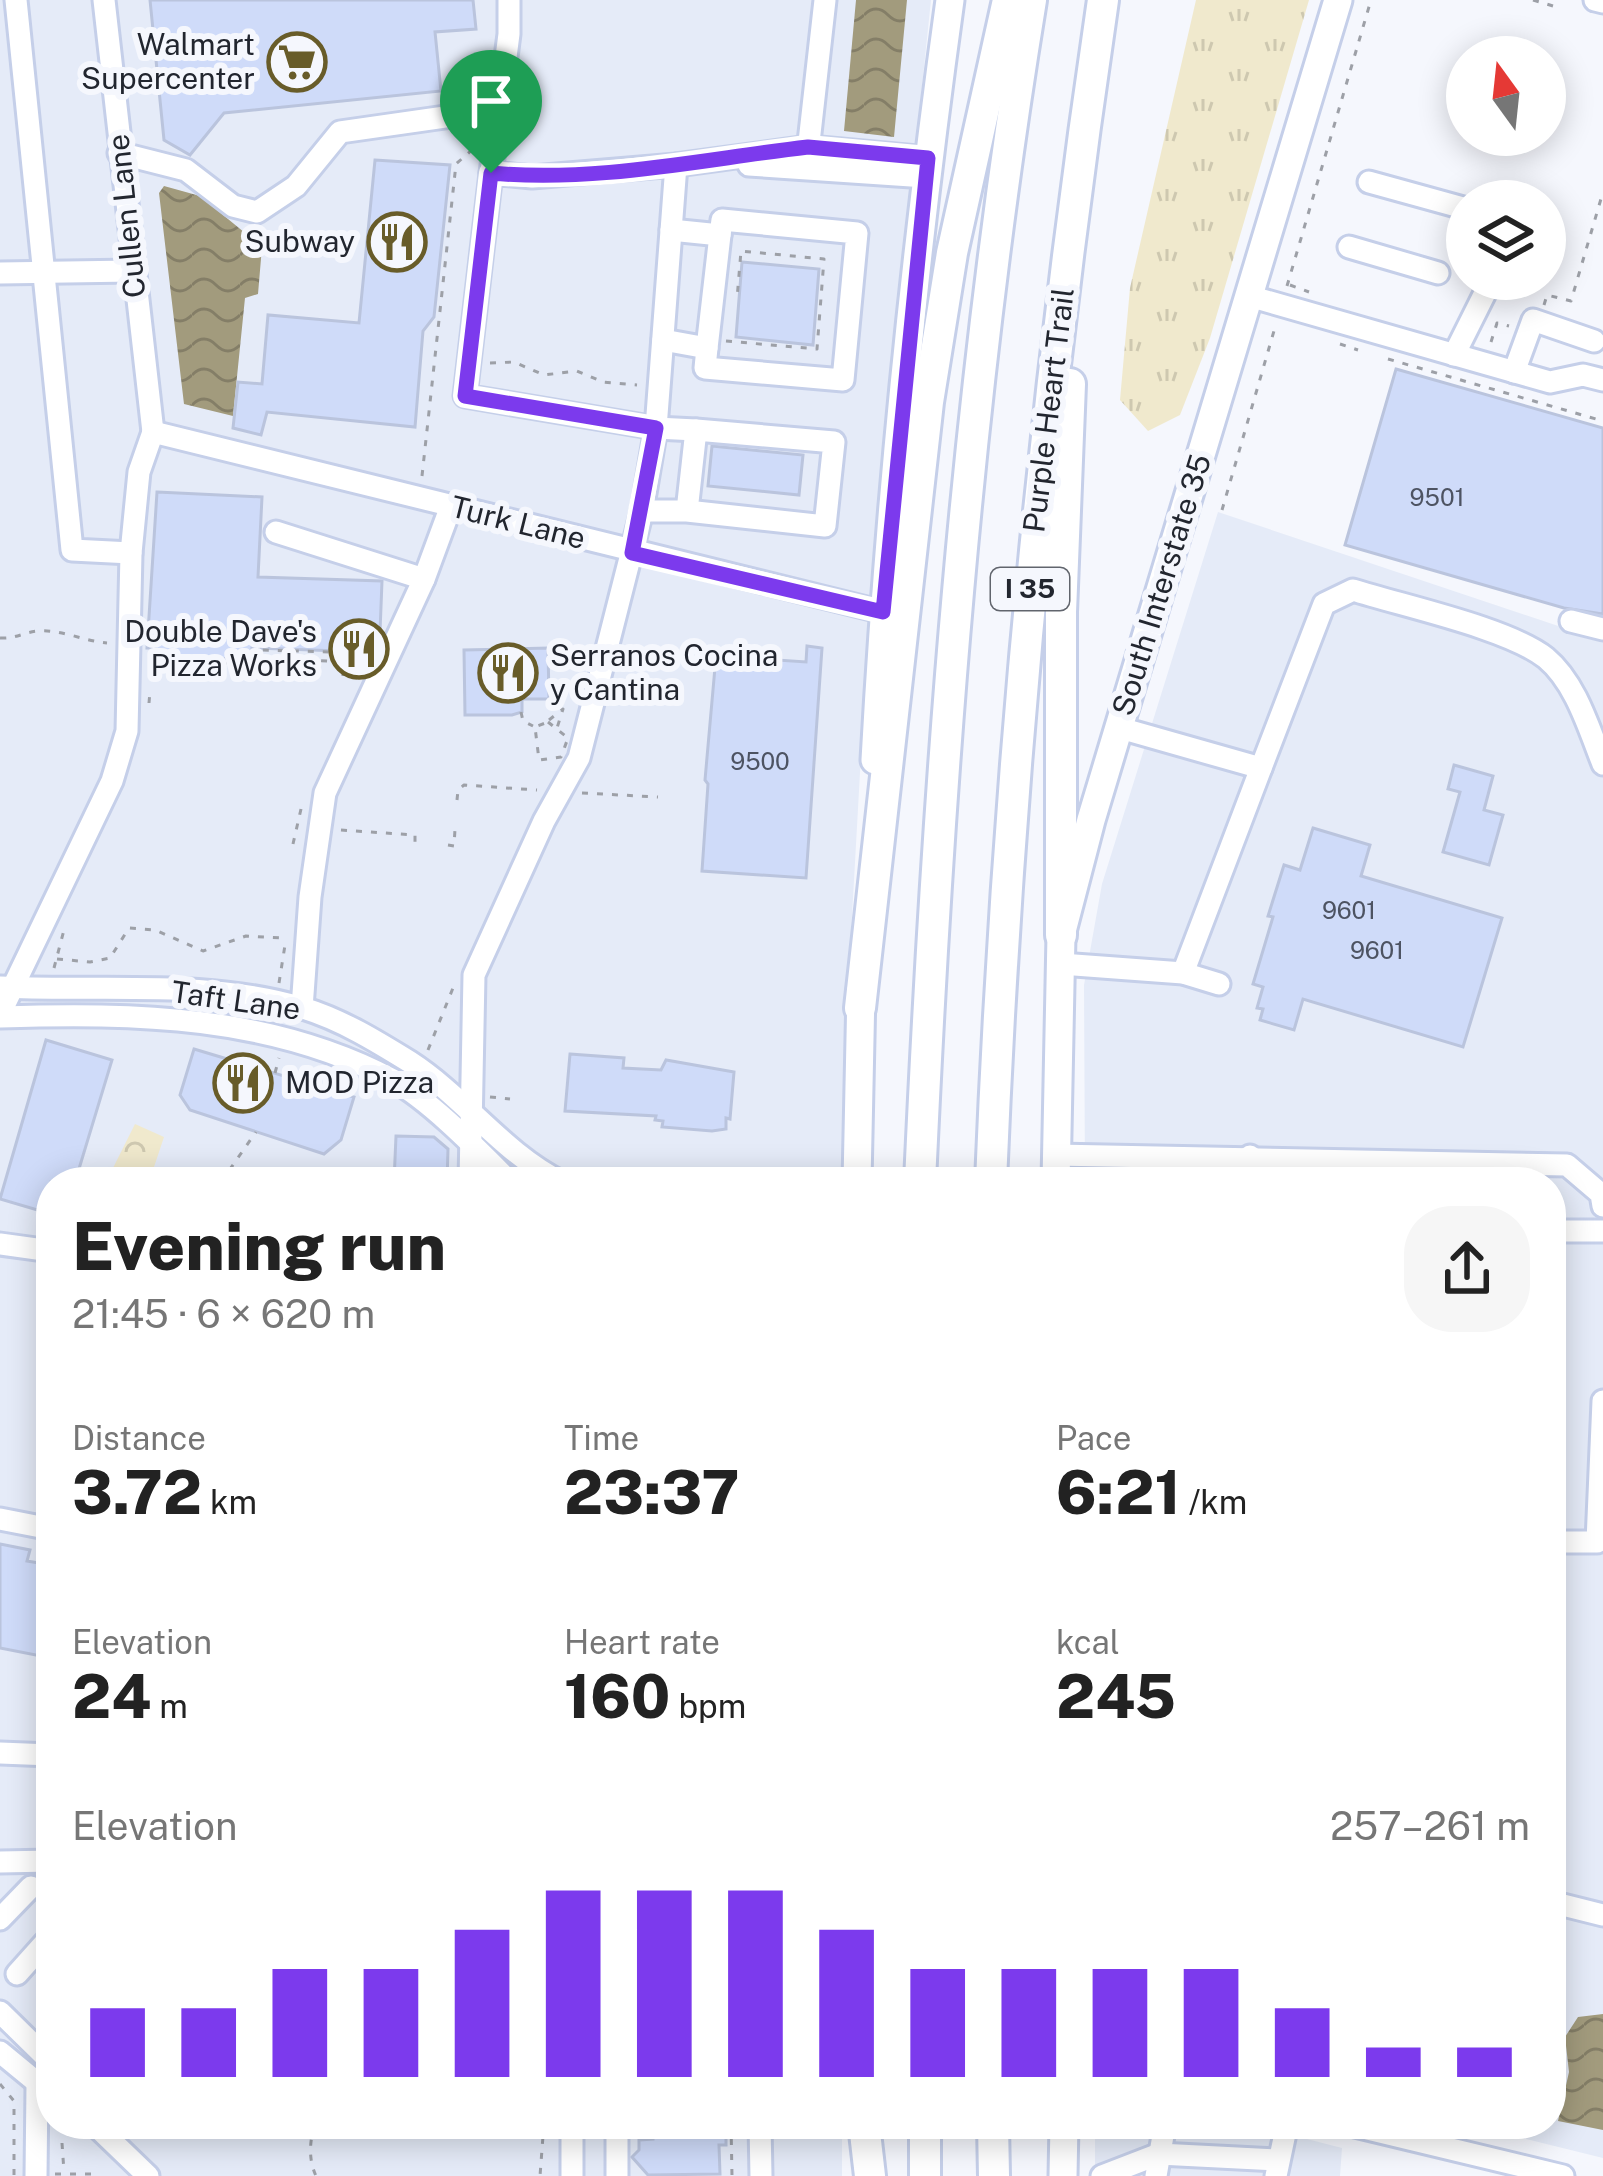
<!DOCTYPE html>
<meta charset="utf-8">
<style>
:root{--surface:#fff;--page:#f6f6f6;--text:#222;--muted:#767676;--accent:#7c3aed}
body{margin:0;font-family:"Public Sans",sans-serif;background:var(--page);color:var(--text);height:100vh;display:flex;flex-direction:column;font-size:45px;white-space:nowrap}
*{box-sizing:border-box;margin:0}
p{font-size:39px;color:var(--muted)}
.icon{flex:none;width:66px;height:66px;fill:none;stroke:currentColor;stroke-width:2;stroke-linecap:round;stroke-linejoin:round}
.map{position:relative;flex:1;overflow:hidden}
.details{position:absolute;left:36px;top:1167px;width:1530px;height:972px;display:flex;flex-direction:column;background:var(--surface);border-radius:48px;box-shadow:0 6px 30px #0003}
.details>*{flex:none}
.needle{width:78px;rotate:345deg}
.fabs{position:absolute;left:1446px;top:36px;display:grid;gap:24px}
.fabs a{display:grid;place-items:center;width:120px;height:120px;border-radius:50%;background:var(--surface);box-shadow:0 6px 30px #0003;font-size:60px}
.pin{position:absolute;display:grid;place-items:center;width:102px;height:102px;color:#fff;margin:-123px -51px;border-radius:50% 50% 50% 0;rotate:-45deg;box-shadow:0 0 12px #0007}
.pin .icon{rotate:45deg}
.round{display:grid;place-items:center;flex:none;width:126px;height:126px;border-radius:48px;background:var(--page)}
.summary{display:flex;align-items:center;justify-content:space-between;height:204px;padding:0 36px}
h1{font-size:66px;font-weight:800;line-height:90px}
.metrics{display:grid;grid-template-columns:repeat(3,1fr);gap:18px;height:204px;padding:12px 36px}
.metrics div{display:grid;align-content:center}
.metrics b{font-size:60px;font-weight:800}
.metrics small{font-size:33px;font-weight:400}
.metrics p{font-size:33px}
.chart{height:336px;padding:24px 36px}
.chart p{display:flex;justify-content:space-between}
.chart svg{width:100%;height:216px;margin-top:12px;stroke:var(--accent);stroke-width:6}
.map>svg:first-child{display:block}
.built{fill:#e5ebf8}
.grass{fill:url(#grass-tufts)}
.park{fill:url(#park-crowns)}
.water{fill:url(#water-waves)}
.building{fill:#cfdbf9;stroke:#bac4dd;stroke-width:3}
.lines{fill:none;stroke-linecap:round;stroke-linejoin:round}
.minor-casing{stroke:#c5cfe9;stroke-width:27}
.major-casing{stroke:#c5cfe9;stroke-width:33}
.highway-casing{stroke:#c5cfe9;stroke-width:36}
.path{stroke:#9da0a7;stroke-width:3;stroke-dasharray:6 9;stroke-linecap:butt}
.minor{stroke:#fff;stroke-width:21}
.major{stroke:#fff;stroke-width:27}
.highway{stroke:#fff;stroke-width:30}
.route-casing{stroke:#fff;stroke-width:24}
.route{stroke:#7c3aed;stroke-width:15}
.labels{text-anchor:middle;stroke-width:12;stroke-linejoin:round;paint-order:stroke}
.number-label{font-size:24px;fill:#4d5362}
.shield{fill:#f5f7fd;stroke:#61656d;stroke-width:3}
.shield-label{font-size:27px;font-weight:bold;fill:#22262f}
.poi-label{font-size:30px;fill:#22262f;stroke:#f5f7fd;text-anchor:end}
.street-label{font-size:30px;fill:#22262f;stroke:#f5f7fd}
</style>
<div class="map">
<svg width="1603" height="2176" viewBox="0 0 1603 2176">
<defs>
<pattern id="grass-tufts" width="24" height="20" patternUnits="userSpaceOnUse" patternTransform="scale(3)"><rect width="24" height="20" fill="#f0e9cd"/><path d="M3 7l-1-3M5 7V3M7 7l1-3M15 17l-1-3M17 17v-4M19 17l1-3" fill="none" stroke="#cec8b0"/></pattern>
<pattern id="park-crowns" width="20" height="18" patternUnits="userSpaceOnUse" patternTransform="scale(3)"><rect width="20" height="18" fill="#f0e9cd"/><path d="M2 6a3 3 0 1 1 6 0M12 15a3 3 0 1 1 6 0" fill="none" stroke="#cec8b0"/></pattern>
<pattern id="water-waves" width="16" height="10" patternUnits="userSpaceOnUse" patternTransform="scale(3)"><rect width="16" height="10" fill="#a29b7d"/><path d="M0 5q4-4 8 0t8 0" fill="none" stroke="#847e67"/></pattern>
</defs>
<rect width="100%" height="100%" fill="#f5f7fd"/>
<g class="built">
<polygon points="0,0 931,0 871,576 844,1059 844,1182 51,1182 51,2124 842,2124 842,2176 0,2176"/>
<polygon points="1218,512 1603,641 1603,2158 1465,2124 1551,2124 1551,1182 1085,1182 1084,985 1102,884"/>
<polygon points="1095,2124 1249,2124 1342,2148 1340,2176 1095,2176"/>
</g>
<polygon class="grass" points="1196,0 1309,0 1210,338 1180,415 1148,431 1120,400 1130,288"/>
<polygon class="park" points="135,1124 164,1137 149,1182 106,1182"/>
<g class="water">
<polygon points="856,0 907,0 894,137 844,131"/>
<polygon points="164,186 200,196 262,247 258,294 245,298 233,416 184,404 159,193"/>
<polygon points="1603,2014 1603,2130 1558,2121 1569,2072 1565,2037 1578,2017"/>
</g>
<g class="building">
<polygon points="150,0 473,0 476,29 435,32 441,91 224,113 190,155 164,140"/>
<polygon points="375,160 450,165 434,317 423,331 415,427 267,412 261,435 233,428 238,382 262,384 268,315 359,323"/>
<polygon points="742,262 819,269 813,345 736,337"/>
<polygon points="1396,369 1603,428 1603,614 1564,608 1345,545"/>
<polygon points="712,446 803,455 799,495 708,486"/>
<polygon points="157,492 262,497 258,577 382,581 380,632 368,631 368,652 252,648 252,654 235,654 235,659 180,657 179,663 154,663 155,648 147,648"/>
<polygon points="807,646 822,648 806,878 702,871 708,784 705,780 716,656 806,662"/>
<polygon points="548,648 549,699 522,699 522,712 512,715 465,715 464,650"/>
<polygon points="1454,765 1493,776 1484,810 1503,815 1489,865 1443,852 1460,792 1448,789"/>
<polygon points="1313,828 1370,845 1361,876 1502,918 1463,1047 1303,999 1294,1030 1260,1020 1263,1009 1257,1008 1263,987 1253,984 1273,917 1268,916 1284,865 1300,870"/>
<polygon points="46,1040 112,1060 75,1182 51,1182 51,1214 0,1199"/>
<polygon points="194,1049 354,1097 341,1140 324,1154 190,1110 180,1095"/>
<polygon points="570,1054 624,1058 623,1068 661,1070 666,1060 734,1072 730,1119 726,1118 726,1129 712,1131 662,1127 663,1121 655,1120 656,1116 565,1111"/>
<polygon points="396,1136 434,1137 448,1149 447,1182 394,1182"/>
<polygon points="0,1544 30,1550 27,1561 51,1565 51,1658 0,1648"/>
<polygon points="653,2124 726,2126 726,2145 719,2145 720,2174 648,2175 632,2157 639,2150 639,2140 653,2139"/>
</g>
<g class="lines">
<defs>
<g id="minor">
<polyline points="16,0 72,550 131,553"/>
<polyline points="104,0 153,432"/>
<polyline points="1595,0 1603,2"/>
<polyline points="119,153 186,170 233,206 257,212 296,186 340,132 452,116 498,123"/>
<polyline points="807,160 825,0"/>
<polyline points="749,165 926,177"/>
<polyline points="491,173 509,34 509,0"/>
<polyline points="1369,182 1467,209"/>
<polyline points="1349,247 1438,273"/>
<polyline points="0,273 133,271"/>
<polyline points="1249,296 1550,382 1583,375 1603,380"/>
<polyline points="663,340 707,348 720,235 671,230"/>
<polyline points="707,348 705,368 843,380 857,233 722,220 720,235"/>
<polyline points="1454,355 1492,279"/>
<polyline points="1514,372 1533,320 1594,341"/>
<polyline points="696,430 656,428 465,396 491,173 532,177 676,165 809,147 928,158"/>
<polyline points="153,432 883,612"/>
<polyline points="642,511 687,511 825,526 834,442 696,430 687,511"/>
<polyline points="276,532 424,579"/>
<polyline points="1571,621 1603,629"/>
<polyline points="1120,728 1261,768 1183,973"/>
<path d="M1261,768L1324,604L1353,590C1403,606 1508,628 1546,658C1576,683 1589,729 1603,764"/>
<polyline points="1061,964 1183,973 1219,984"/>
<path d="M0,987C100,992 206,979 303,1008C342,1020 376,1041 410,1062C464,1097 504,1154 561,1182"/>
<polyline points="302,1008 310,897 325,793 424,579 451,506"/>
<polyline points="0,1014 112,781 127,731 131,553 139,472 153,432"/>
<path d="M0,1017C135,1013 271,1015 393,1080C431,1101 479,1151 510,1182"/>
<polyline points="1055,1155 1567,1165 1601,1194 1603,1206"/>
<polyline points="470,1182 474,975 544,821 579,758 642,511 656,428 676,165"/>
<polyline points="1250,1182 1250,1156"/>
<polyline points="1551,1231 1603,1231"/>
<polyline points="0,1244 51,1251"/>
<polyline points="0,1519 51,1529"/>
<polyline points="1551,1542 1597,1542 1603,1401"/>
<polyline points="0,1753 51,1755"/>
<polyline points="0,1862 51,1861"/>
<polyline points="1551,1902 1603,1915"/>
<polyline points="0,1919 31,1887"/>
<polyline points="17,1974 51,1936"/>
<polyline points="0,2012 51,2062"/>
<polyline points="0,2052 45,2089"/>
<polyline points="94,2124 148,2176"/>
<polyline points="572,2124 572,2176"/>
<polyline points="617,2124 617,2176"/>
<polyline points="760,2124 761,2176"/>
<polyline points="1347,2124 1563,2176"/>
<polyline points="36,2176 37,2086 51,2070"/>
<polyline points="1102,2176 1159,2154 1278,2160"/>
<polyline points="1156,2176 1165,2124"/>
<polyline points="1276,2176 1287,2124"/>
</g>
<g id="major">
<path d="M875,760C889,506 915,252 950,0"/>
<polyline points="857,1182 861,990"/>
<polyline points="1056,1182 1061,935 1091,820 1338,0"/>
<polyline points="1063,2176 1064,2124"/>
</g>
<g id="highway">
<polyline points="1061,935 1061,612 1070,384"/>
<polyline points="860,1008 928,402 952,253 1008,0"/>
<path d="M920,1182C938,786 967,391 1031,0"/>
<path d="M991,1182C1007,786 1045,392 1103,0"/>
<polyline points="864,2124 870,2176"/>
<polyline points="925,2124 925,2176"/>
<polyline points="993,2124 994,2176"/>
</g>
</defs>
<use href="#minor" class="minor-casing"/>
<use href="#major" class="major-casing"/>
<use href="#highway" class="highway-casing"/>
<g class="path">
<polyline points="1533,0 1553,6"/>
<polyline points="1290,285 1309,292"/>
<polyline points="1287,286 1371,0"/>
<polyline points="1544,305 1547,295 1571,301 1603,192"/>
<polyline points="726,341 817,349 824,259 741,251 737,299"/>
<polyline points="1491,342 1497,323 1509,326"/>
<polyline points="1340,344 1358,350"/>
<polyline points="1388,359 1603,421"/>
<polyline points="490,363 514,362 544,375 577,371 603,382 637,385"/>
<polyline points="422,476 456,164 474,148"/>
<polyline points="1222,510 1276,324"/>
<path d="M0,638C16,639 24,632 38,631C60,629 84,641 107,643"/>
<polyline points="151,664 181,665 181,660 241,664 241,657 257,657"/>
<polyline points="357,678 343,677 343,662 261,657 261,650 365,653"/>
<polyline points="149,703 150,691"/>
<polyline points="521,712 523,721 533,726"/>
<polyline points="549,720 563,709 557,728"/>
<polygon points="548,722 568,738 561,757 539,760 535,727"/>
<polyline points="582,793 658,797"/>
<polyline points="457,800 458,790 464,785 537,790"/>
<polyline points="341,830 415,835 415,845 419,845"/>
<polyline points="293,844 301,809"/>
<polyline points="448,845 454,846 455,829"/>
<polyline points="57,959 90,962 110,958 129,928 155,930 203,951 246,936 284,938"/>
<polyline points="54,968 64,930"/>
<polyline points="279,983 285,945"/>
<polyline points="428,1050 453,988"/>
<polyline points="275,1073 279,1058"/>
<polyline points="490,1097 510,1099"/>
<polyline points="221,1182 256,1132"/>
<polyline points="0,2084 14,2101 14,2176"/>
<polyline points="538,2124 543,2136 540,2176"/>
<polyline points="648,2124 649,2139"/>
<polyline points="731,2124 732,2176"/>
<path d="M314,2125C310,2143 308,2158 316,2176"/>
<polyline points="62,2143 64,2172"/>
<polyline points="55,2174 92,2174"/>
</g>
<use href="#minor" class="minor"/>
<use href="#major" class="major"/>
<use href="#highway" class="highway"/>
</g>
<g class="lines">
<defs>
<path id="route" d="M808,147L928,158L883,612L632,553L656,428L465,396L491,173C596,183 704,159 808,147Z"/>
</defs>
<use href="#route" class="route-casing"/>
<use href="#route" class="route"/>
</g>
<defs>
<symbol id="supermarket-ring" viewBox="-11 -11 22 22"><circle r="9.5" fill="#f5f7fd" stroke="#685c29" stroke-width="1.5"/><path d="M-6-5.5h2.5l.6 2H6L4.5 2H-2.5L-4.4-4H-6ZM-1.5 3.2a1.3 1.3 0 1 0 .1 0ZM3 3.2a1.3 1.3 0 1 0 .1 0Z" fill="#685c29"/></symbol>
<symbol id="restaurant-ring" viewBox="-11 -11 22 22"><circle r="9.5" fill="#f5f7fd" stroke="#685c29" stroke-width="1.5"/><path d="M-5-6h1v4h1v-4h1v4h1v-4h1v5L-1.5 .5V6h-2V.5L-5-1ZM5-6V6H3V1.5H1.5Q1.5-4 5-6Z" fill="#685c29"/></symbol>
</defs>
<g fill-rule="evenodd">
<use href="#supermarket-ring" x="264" y="29" width="66" height="66"/>
<use href="#restaurant-ring" x="364" y="209" width="66" height="66"/>
<use href="#restaurant-ring" x="326" y="616" width="66" height="66"/>
<use href="#restaurant-ring" x="475" y="640" width="66" height="66"/>
<use href="#restaurant-ring" x="210" y="1050" width="66" height="66"/>
</g>
<g class="labels">
<g class="number-label">
<text x="1437" y="506">9501</text>
<text x="760" y="770">9500</text>
<text x="1349" y="919">9601</text>
<text x="1377" y="959">9601</text>
</g>
<rect class="shield" x="991" y="568" width="78" height="42" rx="9"/>
<g class="shield-label">
<text x="1030" y="598">I 35</text>
</g>
<g class="poi-label">
<text x="255" y="55">Walmart<tspan x="255" dy="34">Supercenter</tspan></text>
<text x="355" y="252">Subway</text>
<text x="317" y="642">Double Dave's<tspan x="317" dy="34">Pizza Works</tspan></text>
<text x="550" y="666" text-anchor="start">Serranos Cocina<tspan x="550" dy="34">y Cantina</tspan></text>
<text x="285" y="1093" text-anchor="start">MOD Pizza</text>
</g>
<g class="street-label">
<text transform="translate(127 216) rotate(-96)" y="10">Cullen Lane</text>
<text transform="translate(1049 410) rotate(-83)" y="10">Purple Heart Trail</text>
<text transform="translate(518 523) rotate(14)" y="10">Turk Lane</text>
<text transform="translate(1162 585) rotate(-73)" y="10">South Interstate 35</text>
<text transform="translate(236 1001) rotate(8)" y="10">Taft Lane</text>
</g>
</g>
</svg>
<div class="fabs">
<a><svg class="needle" viewBox="-14 -14 28 28"><path d="M0-13l5 13h-10z" fill="#e53935"/><path d="M0 13l5-13h-10z" fill="#767676"/></svg></a>
<a><svg class="icon" aria-label="layers" viewBox="0 0 24 24"><path d="M12 4l9 5-9 5-9-5zM3 14l9 5 9-5"/></svg></a>
</div>
<div class="pin" style="left:491px;top:173px;background:#1e9e55"><svg class="icon" aria-label="arrive" viewBox="0 0 24 24"><path d="M6 21V4h12l-3 4 3 4H6"/></svg></div>
<section class="details">
<div class="summary"><div><h1>Evening run</h1><p>21:45 · 6 × 620 m</p></div><a class="round"><svg class="icon" aria-label="share" viewBox="0 0 24 24"><path d="M12 15V3M7 8l5-5 5 5M5 13v7h14v-7"/></svg></a></div>
<div class="metrics">
<div><p>Distance</p><b>3.72<small> km</small></b></div>
<div><p>Time</p><b>23:37</b></div>
<div><p>Pace</p><b>6:21<small> /km</small></b></div>
</div>
<div class="metrics">
<div><p>Elevation</p><b>24<small> m</small></b></div>
<div><p>Heart rate</p><b>160<small> bpm</small></b></div>
<div><p>kcal</p><b>245</b></div>
</div>
<div class="chart"><p><span>Elevation</span>257–261 m</p>
<svg viewBox="0 0 160 44" preserveAspectRatio="none"><path d="M5 44V30M15 44V30M25 44V22M35 44V22M45 44V14M55 44V6M65 44V6M75 44V6M85 44V14M95 44V22M105 44V22M115 44V22M125 44V22M135 44V30M145 44V38M155 44V38"/></svg>
</div>
</section>
</div>
